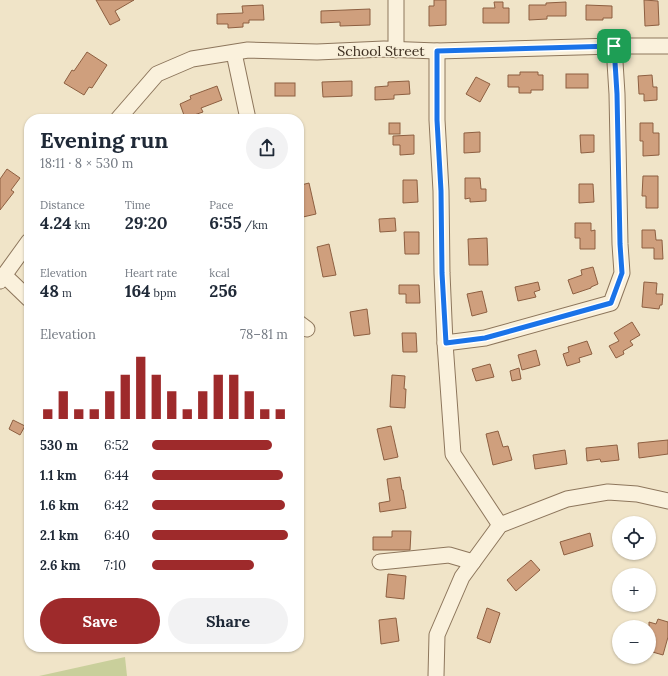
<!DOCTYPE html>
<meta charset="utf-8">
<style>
:root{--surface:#fff;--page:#f2f2f3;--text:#1f2937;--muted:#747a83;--accent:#9e2a2b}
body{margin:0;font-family:Lora,serif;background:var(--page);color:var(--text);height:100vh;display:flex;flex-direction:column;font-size:15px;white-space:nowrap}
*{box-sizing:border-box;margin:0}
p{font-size:13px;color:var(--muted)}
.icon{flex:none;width:22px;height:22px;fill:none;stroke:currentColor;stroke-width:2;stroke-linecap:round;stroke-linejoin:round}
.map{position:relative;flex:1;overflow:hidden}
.sheet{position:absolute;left:24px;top:114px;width:280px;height:538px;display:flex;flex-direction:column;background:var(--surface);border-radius:16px;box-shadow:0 1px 3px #0004}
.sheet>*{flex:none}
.buttons{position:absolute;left:612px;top:516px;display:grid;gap:8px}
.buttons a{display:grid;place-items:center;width:44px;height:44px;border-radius:50%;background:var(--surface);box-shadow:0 1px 3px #0004;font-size:20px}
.pin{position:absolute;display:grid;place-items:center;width:34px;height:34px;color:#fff;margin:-17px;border-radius:8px;box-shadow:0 2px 6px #0006}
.round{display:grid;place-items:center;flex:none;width:42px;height:42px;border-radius:21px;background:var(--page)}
.summary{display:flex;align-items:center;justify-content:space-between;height:68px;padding:0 16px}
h1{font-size:22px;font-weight:700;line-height:30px}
.stats{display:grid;grid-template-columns:repeat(3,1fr);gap:6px;height:68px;padding:4px 16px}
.stats div{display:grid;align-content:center}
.stats b{font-size:17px;font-weight:700}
.stats small{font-size:11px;font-weight:400}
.stats p{font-size:11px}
.chart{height:112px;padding:8px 16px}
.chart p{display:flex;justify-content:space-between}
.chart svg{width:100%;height:72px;margin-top:4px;stroke:var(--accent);stroke-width:6}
.action{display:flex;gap:8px;margin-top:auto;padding:8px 16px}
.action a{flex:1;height:46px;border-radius:24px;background:var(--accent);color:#fff;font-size:16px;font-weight:700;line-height:46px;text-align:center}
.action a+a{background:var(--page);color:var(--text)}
ul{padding:0 16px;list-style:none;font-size:13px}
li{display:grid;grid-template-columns:64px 48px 1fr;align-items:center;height:30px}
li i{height:10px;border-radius:5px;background:var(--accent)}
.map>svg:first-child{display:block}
.green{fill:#c9cf9b}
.building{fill:#cf9f7d;stroke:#8d5f41}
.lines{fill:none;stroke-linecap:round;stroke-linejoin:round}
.minor-casing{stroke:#8d765c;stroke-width:17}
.minor{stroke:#faf1dc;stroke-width:15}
.route-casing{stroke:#fff;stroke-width:8}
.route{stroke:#1a73e8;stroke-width:5}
.labels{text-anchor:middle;stroke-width:3;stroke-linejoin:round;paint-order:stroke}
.street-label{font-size:14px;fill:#3d2e20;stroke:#f7eed8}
</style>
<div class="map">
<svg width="668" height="676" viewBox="0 0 668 676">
<rect width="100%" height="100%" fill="#f0e4c8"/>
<polygon class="green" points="125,657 127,676 39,676"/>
<g class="building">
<polygon points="96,0 134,0 115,11 120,20 110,25"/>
<polygon points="434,0 446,0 446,25 429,26 429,6 434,6"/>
<polygon points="644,0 658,1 659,25 645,26"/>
<polygon points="494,2 503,2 503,8 509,8 509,23 483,23 483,8 495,8"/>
<polygon points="566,2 566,16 547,16 547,19 529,20 529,5 546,5 546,3"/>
<polygon points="263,5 264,20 249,20 249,23 243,23 243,27 228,28 228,24 217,24 217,14 243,13 242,6"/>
<polygon points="586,5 612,6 612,18 603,18 603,20 586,20"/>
<polygon points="370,9 370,25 340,26 340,22 321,23 321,11"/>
<polygon points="87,52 107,65 92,88 89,87 84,95 64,83 72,70 74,71"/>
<polygon points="520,72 538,72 538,75 543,75 543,90 531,90 531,93 519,93 519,87 508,87 508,75 520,75"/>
<rect x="566" y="74" width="22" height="14"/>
<polygon points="652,75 653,87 657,87 657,100 644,101 644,94 639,94 638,76"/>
<polygon points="476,77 490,84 480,102 466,94"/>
<polygon points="352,81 352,96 323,97 322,82"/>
<polygon points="409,81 410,94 394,95 394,99 375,100 375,87 388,86 388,82"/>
<rect x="275" y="83" width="20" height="13"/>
<polygon points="217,86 222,100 201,108 203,112 185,118 180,104 191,99 190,96"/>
<rect x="389" y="123" width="11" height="11"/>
<polygon points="640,123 653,123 653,133 659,133 659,155 643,156 643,141 640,141"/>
<polygon points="480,132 480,152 464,153 464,133"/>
<polygon points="414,135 414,154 400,155 400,145 393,145 393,136"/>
<polygon points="580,135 594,135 594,152 581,153"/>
<polygon points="7,169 20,178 11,190 14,192 0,210 0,179"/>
<polygon points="643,176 658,176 658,208 646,208 646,196 642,196"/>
<polygon points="465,178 480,178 481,189 486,189 486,201 470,202 470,198 465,199"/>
<polygon points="403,180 417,180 418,202 403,203"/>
<polygon points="309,183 316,214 303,217 299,195 303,194 301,185"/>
<polygon points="579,184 593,184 594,202 579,203"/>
<polygon points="395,218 396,231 380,232 379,219"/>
<polygon points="575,223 591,223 591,231 595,230 595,249 580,249 580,238 575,238"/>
<polygon points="642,230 655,230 656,240 662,240 663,259 654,259 654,248 642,248"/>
<polygon points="404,232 419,232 419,254 405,254"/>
<polygon points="487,238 488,265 469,265 468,239"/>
<polygon points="329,244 336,275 323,277 317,247"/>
<polygon points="593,267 598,284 591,287 591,288 573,294 568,280 582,275 581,270"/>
<polygon points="538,282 540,290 534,292 536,297 518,301 515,287"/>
<polygon points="644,282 657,283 656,294 663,294 662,305 660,305 659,309 642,307"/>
<polygon points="399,285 419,285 420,303 406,303 406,294 399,294"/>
<polygon points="482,291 487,312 472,316 467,294"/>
<polygon points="367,309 370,334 354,336 350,312"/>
<polygon points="632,322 640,335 630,341 633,345 623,351 624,354 616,358 609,346 619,341 614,333"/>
<polygon points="402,333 416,333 417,352 403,352"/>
<polygon points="587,341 592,354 579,358 580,362 567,366 563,354 569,352 568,347"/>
<polygon points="536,350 540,365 522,370 518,355"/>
<polygon points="490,364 494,377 476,381 472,369"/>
<polygon points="519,368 521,379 512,381 510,371"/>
<polygon points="392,375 405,376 404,389 406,389 405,408 390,407"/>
<polygon points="13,420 25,426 20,435 9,429"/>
<polygon points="391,426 398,457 384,460 377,429"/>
<polygon points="498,431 503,447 508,446 512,460 493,465 486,434"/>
<polygon points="668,440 668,454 639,458 638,443"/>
<polygon points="617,445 619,460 601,462 600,459 587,461 586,448"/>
<polygon points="565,450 567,464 535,469 533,455"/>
<polygon points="400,477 402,490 403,490 406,508 380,512 379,503 390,501 387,479"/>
<polygon points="392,531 411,531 410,550 373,550 373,537 392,537"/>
<polygon points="590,533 593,546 564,555 560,542"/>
<polygon points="531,560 540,570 516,591 507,580"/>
<polygon points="388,574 406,576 404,599 386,597"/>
<polygon points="487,608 500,613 490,643 477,638"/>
<polygon points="396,618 399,641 381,644 379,620"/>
<polygon points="658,619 668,622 668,637 663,655 649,651 654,635 649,633 649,622 656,624"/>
</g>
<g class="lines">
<defs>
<g id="minor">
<polyline points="396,50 396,0"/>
<polyline points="437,51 437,120 441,191 442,273 445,343 453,454 500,525"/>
<polyline points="234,53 248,119"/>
<polyline points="118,119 157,74 192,59 248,50 317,52 384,49 437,51 614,46 668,46"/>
<polyline points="4,275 29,299"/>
<polyline points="0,281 29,241"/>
<polyline points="299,323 307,329"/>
<polyline points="445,343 485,338 611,303 622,273 620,244 617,94 614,46"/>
<polyline points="380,562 449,555 473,562"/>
<polyline points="436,676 437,635 462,577 500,525 567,499 608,492 637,494 668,501"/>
</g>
</defs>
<use href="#minor" class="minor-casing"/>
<use href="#minor" class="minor"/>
</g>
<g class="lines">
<defs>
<polygon id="route" points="614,46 617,94 620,244 622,273 611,303 485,338 446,343 442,273 441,191 437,120 437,51"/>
</defs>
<use href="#route" class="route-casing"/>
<use href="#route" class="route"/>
</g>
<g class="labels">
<g class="street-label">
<text x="381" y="56">School Street</text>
</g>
</g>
</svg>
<div class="buttons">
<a><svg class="icon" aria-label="locate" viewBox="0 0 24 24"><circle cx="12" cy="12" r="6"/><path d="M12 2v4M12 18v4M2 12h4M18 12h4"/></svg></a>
<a>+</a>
<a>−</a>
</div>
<div class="pin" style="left:614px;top:46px;background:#1e9e55"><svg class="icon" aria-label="arrive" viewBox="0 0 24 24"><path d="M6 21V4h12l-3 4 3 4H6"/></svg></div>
<section class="sheet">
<div class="summary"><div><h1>Evening run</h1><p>18:11 · 8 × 530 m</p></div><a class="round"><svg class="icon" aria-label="share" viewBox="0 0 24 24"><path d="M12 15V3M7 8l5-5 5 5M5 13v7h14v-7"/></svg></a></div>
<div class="stats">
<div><p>Distance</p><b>4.24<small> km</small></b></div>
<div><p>Time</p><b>29:20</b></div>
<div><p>Pace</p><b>6:55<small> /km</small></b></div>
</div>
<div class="stats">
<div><p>Elevation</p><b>48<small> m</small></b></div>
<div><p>Heart rate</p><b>164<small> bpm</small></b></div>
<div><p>kcal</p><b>256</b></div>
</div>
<div class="chart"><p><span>Elevation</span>78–81 m</p>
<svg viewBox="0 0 160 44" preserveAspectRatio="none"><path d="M5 44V38M15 44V27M25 44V38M35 44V38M45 44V27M55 44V17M65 44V6M75 44V17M85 44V27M95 44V38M105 44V27M115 44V17M125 44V17M135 44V27M145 44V38M155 44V38"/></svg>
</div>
<ul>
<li><b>530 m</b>6:52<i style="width:88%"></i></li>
<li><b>1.1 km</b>6:44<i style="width:96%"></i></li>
<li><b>1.6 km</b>6:42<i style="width:98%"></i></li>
<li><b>2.1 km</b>6:40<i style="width:100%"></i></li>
<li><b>2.6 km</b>7:10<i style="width:75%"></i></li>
</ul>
<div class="action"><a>Save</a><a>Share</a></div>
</section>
</div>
